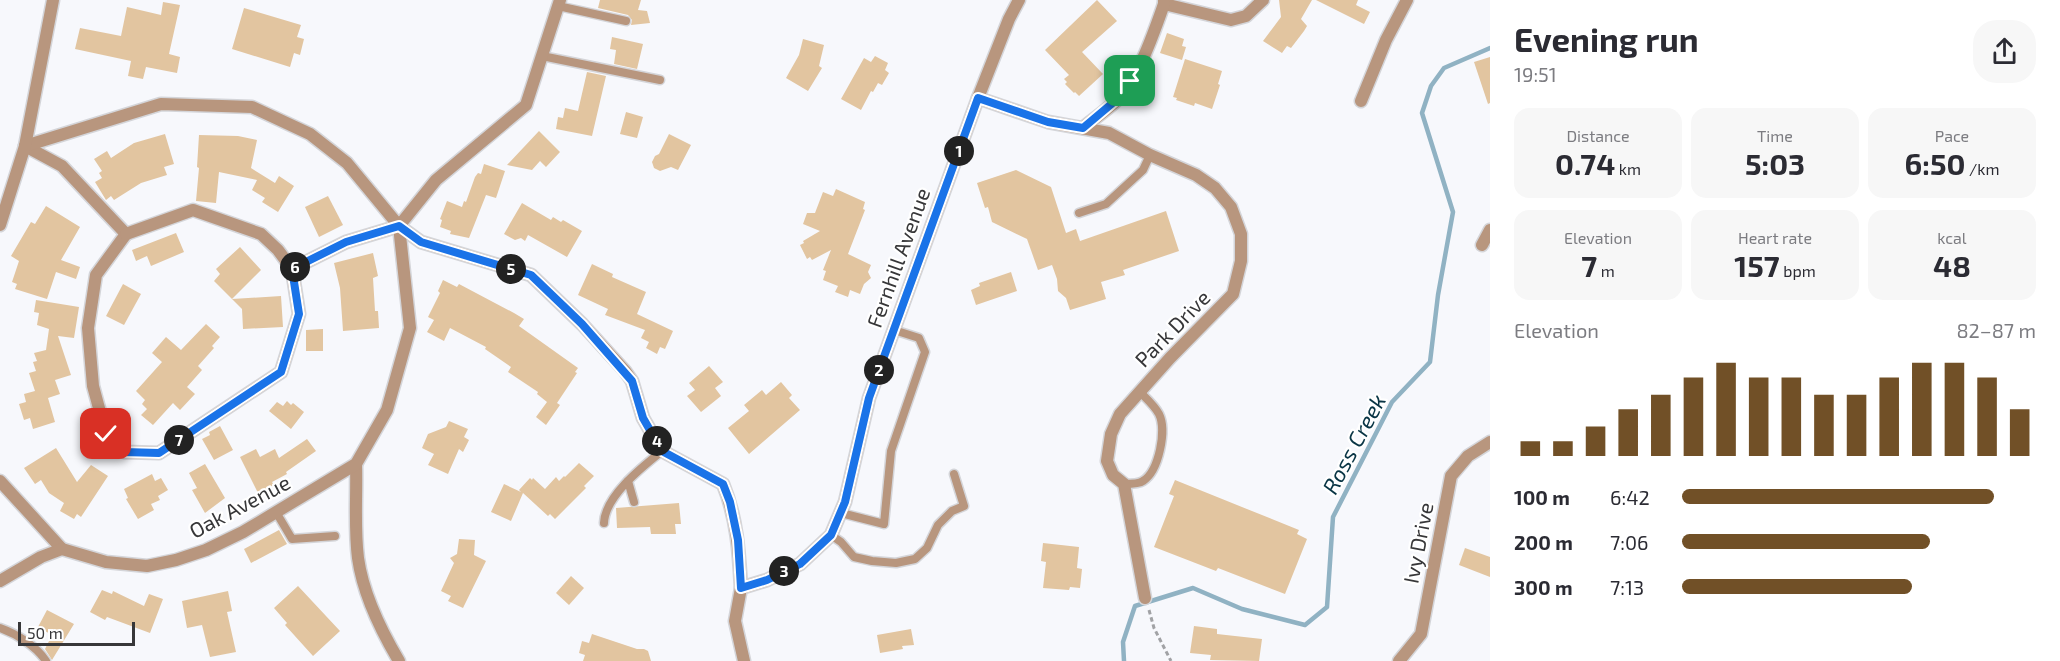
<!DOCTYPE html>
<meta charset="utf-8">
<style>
:root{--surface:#fff;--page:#f7f7f7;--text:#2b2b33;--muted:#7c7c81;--accent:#715027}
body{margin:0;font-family:"Exo 2",sans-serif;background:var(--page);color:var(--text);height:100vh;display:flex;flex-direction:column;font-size:22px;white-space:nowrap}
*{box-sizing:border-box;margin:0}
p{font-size:20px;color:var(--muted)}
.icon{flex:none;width:33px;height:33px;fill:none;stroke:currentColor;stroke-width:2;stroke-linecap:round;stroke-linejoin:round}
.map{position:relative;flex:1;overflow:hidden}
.sheet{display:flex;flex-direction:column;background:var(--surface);width:570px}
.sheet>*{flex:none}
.scale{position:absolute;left:18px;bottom:15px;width:117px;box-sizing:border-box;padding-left:6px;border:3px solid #373739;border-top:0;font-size:16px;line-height:21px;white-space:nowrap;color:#373739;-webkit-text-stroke:4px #fff;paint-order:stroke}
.pin{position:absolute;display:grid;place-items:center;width:51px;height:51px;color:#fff;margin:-26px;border-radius:12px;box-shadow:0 3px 9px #0006}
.km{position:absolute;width:30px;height:30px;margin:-15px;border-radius:50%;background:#222;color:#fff;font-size:16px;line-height:30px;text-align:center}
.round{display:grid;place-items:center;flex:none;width:63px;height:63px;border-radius:24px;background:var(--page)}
.headline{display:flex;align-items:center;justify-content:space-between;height:102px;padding:0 24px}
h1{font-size:33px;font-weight:700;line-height:45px}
.metrics{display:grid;grid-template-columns:repeat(3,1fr);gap:9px;height:102px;padding:6px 24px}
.metrics div{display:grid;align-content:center;border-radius:15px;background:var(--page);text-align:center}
.metrics b{font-size:30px;font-weight:700}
.metrics small{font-size:16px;font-weight:400}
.metrics p{font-size:16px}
.chart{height:168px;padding:12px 24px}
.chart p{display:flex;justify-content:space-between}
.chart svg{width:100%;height:108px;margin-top:6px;stroke:var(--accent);stroke-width:6}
ul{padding:0 24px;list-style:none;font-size:20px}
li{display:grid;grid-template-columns:96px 72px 1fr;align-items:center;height:45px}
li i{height:15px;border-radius:8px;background:var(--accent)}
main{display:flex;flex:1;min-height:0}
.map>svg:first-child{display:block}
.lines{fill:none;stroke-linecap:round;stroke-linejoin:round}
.stream{stroke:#90b2c3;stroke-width:4.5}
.building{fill:#e2c5a0}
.service-casing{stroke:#d4d5d9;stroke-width:11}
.minor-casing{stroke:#d4d5d9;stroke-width:15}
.tertiary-casing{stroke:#d4d5d9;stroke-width:15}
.path{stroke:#a1a2a5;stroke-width:3;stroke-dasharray:4.5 3;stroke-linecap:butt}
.service{stroke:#b8967e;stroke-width:8}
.minor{stroke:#b8967e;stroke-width:12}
.tertiary{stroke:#b8967e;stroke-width:12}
.route-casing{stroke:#fff;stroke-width:12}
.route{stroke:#1a73e8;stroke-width:8}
.labels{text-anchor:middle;stroke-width:4.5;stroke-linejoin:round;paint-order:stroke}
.street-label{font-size:21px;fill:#373739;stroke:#fff}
.water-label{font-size:22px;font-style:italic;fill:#083444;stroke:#fff}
</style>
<main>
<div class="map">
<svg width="1490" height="661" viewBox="0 0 1490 661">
<rect width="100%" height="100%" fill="#f7f8fc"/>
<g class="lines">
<polyline class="stream" points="1124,661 1123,642 1135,606 1193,588 1242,609 1305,625 1327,607 1333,517 1392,402 1430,362 1438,295 1453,212 1422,113 1431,86 1444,68 1490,48"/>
</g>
<g class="building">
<polygon points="600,0 641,0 638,10 647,11 650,23 631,25 632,20 628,15 598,8"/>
<polygon points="1097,0 1117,21 1082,52 1103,74 1079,96 1075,92 1074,93 1065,84 1067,82 1064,79 1069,75 1045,50"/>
<polygon points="1279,0 1312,0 1301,19 1307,26 1304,31 1291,48 1287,46 1282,53 1263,41 1281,17"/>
<polygon points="1316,0 1358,0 1356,5 1370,12 1364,24"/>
<polygon points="163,2 180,5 169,54 180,57 177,73 146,67 143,79 128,76 131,61 75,49 80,28 121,36 127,7 161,15"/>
<polygon points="244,8 301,25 297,37 304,39 300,55 294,53 290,67 232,49"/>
<polygon points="1167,33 1184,39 1182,46 1186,47 1182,60 1160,53"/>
<polygon points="612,37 643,44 637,69 614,64 616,50 610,49"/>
<polygon points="803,39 824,45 819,66 822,68 808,91 786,78 799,55"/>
<polygon points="875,56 888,63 885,70 889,73 882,85 878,83 873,92 871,91 861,110 841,99 864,58 871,62"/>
<polygon points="1490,57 1490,103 1488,104 1474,62"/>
<polygon points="1185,59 1222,71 1218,84 1220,85 1212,109 1195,103 1194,106 1176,100 1177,98 1173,97"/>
<polygon points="587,72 606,76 592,136 556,129 558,117 563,118 565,108 578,111"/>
<polygon points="626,112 643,117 637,138 620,134"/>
<polygon points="539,131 560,152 546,167 540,161 532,170 507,165"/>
<polygon points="165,134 174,164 164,167 167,175 141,183 114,200 111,196 106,200 95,182 102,178 99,173 102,171 94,159 107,151 111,158 134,143"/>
<polygon points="669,134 691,145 678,170 671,167 660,171 654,168 652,162 655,156 659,154"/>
<polygon points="199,135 238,136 257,140 251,168 275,183 279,176 294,186 278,212 262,202 265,198 252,190 257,180 219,172 216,203 196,201 199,168 197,167"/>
<polygon points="484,164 505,171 496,198 486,195 469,238 450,234 451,231 440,227 442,220 440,219 447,201 462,207 464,201 466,202 475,177 478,173 481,174"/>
<polygon points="1016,170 1051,187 1066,233 1076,229 1080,241 1166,211 1179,251 1123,270 1125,275 1101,282 1106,299 1070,310 1066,298 1058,291 1057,279 1052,265 1038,270 1027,239 992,222 988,207 985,208 977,183"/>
<polygon points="836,189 865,202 863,209 865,210 848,254 871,265 868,272 871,278 864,284 860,294 850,290 848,297 835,292 838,286 823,280 826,271 823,270 831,250 812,260 810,257 807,259 800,245 804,243 803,241 820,231 803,224 807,213 815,213 823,192 833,196"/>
<polygon points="328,196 343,225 319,237 305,207"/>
<polygon points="522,203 551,220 553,217 561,222 563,220 582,231 567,257 528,235 525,241 521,238 515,240 504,234"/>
<polygon points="46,206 80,227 61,260 80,267 76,279 56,272 47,299 15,289 17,284 12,282 19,261 11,256 31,222 35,224"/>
<polygon points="176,233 184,252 151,266 147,256 136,261 132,250"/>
<polygon points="240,247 261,270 232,299 281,296 283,327 243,329 242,309 214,281 220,274 216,269"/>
<polygon points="373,253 378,276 373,278 375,311 378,311 379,328 343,331 340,288 334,263"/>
<polygon points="592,264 613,274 612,277 646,292 637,314 673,331 665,349 660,347 657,354 646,348 649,342 641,338 645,330 605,315 608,309 578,295"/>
<polygon points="1011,272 1017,291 976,305 971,290 980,286 979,283"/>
<polygon points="443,280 457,287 459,284 514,313 524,319 519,326 578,368 575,372 577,373 557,403 560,405 546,425 536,417 547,402 537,394 538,392 508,372 511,367 485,349 486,347 450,328 444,341 427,332 434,320 428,317 440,293 438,291"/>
<polygon points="123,284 141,294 124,325 106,316"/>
<polygon points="36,300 79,307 74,338 58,336 71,375 55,380 60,394 48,398 55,422 33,429 30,418 24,420 19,404 26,402 24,394 35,391 29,373 36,371 33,362 37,361 34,353 46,350 49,329 37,325 39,313 34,312"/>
<polygon points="206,324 220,337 212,346 214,348 198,366 202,370 187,387 195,394 180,410 173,403 153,425 141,415 147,409 142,404 145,400 136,391 162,362 152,353 166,337 181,350"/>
<polygon points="323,329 323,351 306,351 306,330"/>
<polygon points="709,366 723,382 715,388 721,396 701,412 687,396 695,390 689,383"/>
<polygon points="781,382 792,395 789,398 800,410 749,454 728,428 749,411 744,405 762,390 766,395"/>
<polygon points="287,401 291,405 293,403 304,412 291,429 269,411 277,402 283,406"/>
<polygon points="449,421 468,429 464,437 469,440 463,452 459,449 448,474 428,465 434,454 422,448 428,434 446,427"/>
<polygon points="220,426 233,450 214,460 202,439 210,435 209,432"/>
<polygon points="307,439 316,451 286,472 287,474 272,482 274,485 258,493 240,457 256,449 260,457 275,449 279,458"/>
<polygon points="56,448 77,482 91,465 108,476 81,517 77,514 74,519 60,511 64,503 49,493 41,480 35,484 24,468"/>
<polygon points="579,463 594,476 584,486 586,488 555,519 550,514 548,516 523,493 511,521 491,512 504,484 521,492 519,490 530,478 532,480 533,478 545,489 556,477 559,481 564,476 565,477"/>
<polygon points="205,464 225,498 205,513 192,490 197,488 189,473"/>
<polygon points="152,474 155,481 161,478 168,490 158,496 160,500 151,504 154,510 138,519 126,499 128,498 124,489"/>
<polygon points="1175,480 1299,530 1297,534 1307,539 1285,594 1218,568 1216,571 1154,547 1174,496 1169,494"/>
<polygon points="679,503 681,524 675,524 676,534 651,534 650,527 617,528 616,508"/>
<polygon points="279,530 287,544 251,563 244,549"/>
<polygon points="459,539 475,540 474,555 486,561 463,608 448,601 451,596 441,591 454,563 450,558 457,554"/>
<polygon points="1043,543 1079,547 1077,568 1082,569 1080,588 1070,587 1069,590 1043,588 1046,562 1041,561"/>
<polygon points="1465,548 1490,557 1490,577 1459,565"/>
<polygon points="571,576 584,588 569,605 556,593"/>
<polygon points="298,586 340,631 313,656 285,625 287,623 274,608"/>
<polygon points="102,590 112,594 113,591 144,606 149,594 163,599 150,633 107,617 105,620 90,612"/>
<polygon points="228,591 232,611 227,612 236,652 210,657 202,625 187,628 182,601"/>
<polygon points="47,610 74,624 52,660 45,649 52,635 38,627"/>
<polygon points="1194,626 1217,629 1217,634 1262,639 1259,661 1210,660 1211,655 1190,653"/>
<polygon points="911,629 914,645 902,646 903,649 880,653 877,635"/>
<polygon points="592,634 637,649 644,649 648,651 651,661 583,661 585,655 579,653 582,641 589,643"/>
</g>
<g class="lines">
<defs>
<g id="service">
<polyline points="558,6 626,21"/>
<polyline points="542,56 660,80"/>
<polyline points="1079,213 1106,204 1143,170 1150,155"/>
<polyline points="628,481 634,502"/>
<path d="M1124,484C1130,484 1139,484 1143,481C1159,471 1167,430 1159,414C1155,406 1146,398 1140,392"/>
<polyline points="276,512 292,539 335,536"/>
<polyline points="841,513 884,524 891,451 925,352 919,338 894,330"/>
<path d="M604,523C605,496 642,467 662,451"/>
<polyline points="831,535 841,542 854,557 872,561 896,563 915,559 927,548 938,525 952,511 964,506 954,474"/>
<path d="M0,628C17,634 36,646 46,661"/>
</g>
<g id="minor">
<polyline points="1164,0 1164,4 1231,20 1246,16 1263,0"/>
<polyline points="978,98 1048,122 1109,133 1150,155 1196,175 1215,188 1231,207 1241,234 1241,261 1233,294 1170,358 1120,414 1111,434 1107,461 1113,475 1124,484 1145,598"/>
<polyline points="1361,101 1386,40 1407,0"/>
<path d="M1083,128C1093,119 1106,111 1116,101C1140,74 1152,38 1164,4"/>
<polyline points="25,146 62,166 126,234 96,275 88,328 93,386 106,434 124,452 159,453 281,372 299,314 292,269 346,242 399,226"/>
<polyline points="25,146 161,104 252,107 310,134 347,163 399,226"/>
<polyline points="0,225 25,146 53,0"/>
<polyline points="126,234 193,210 261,234 278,250 292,269"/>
<polyline points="1482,245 1490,230"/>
<path d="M356,464C357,495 354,527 358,558C363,594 380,629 399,661"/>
<polyline points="0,481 62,549"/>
<polyline points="0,581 41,557 62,549 106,562 147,566 176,560 206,550 243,532 356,464 387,410 410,328 399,226"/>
<polyline points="744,661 735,621 741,588 767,580 800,564 831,535 845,502 869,398 978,98 1009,19 1019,0"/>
<polyline points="1399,661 1421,634 1451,476 1468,456 1490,442"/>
</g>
<path id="tertiary" d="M560,0L526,105L436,180L399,226L421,242L531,275L582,324L625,371L632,381L643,418L662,451L723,484C737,518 739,552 741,588"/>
</defs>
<use href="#service" class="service-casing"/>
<use href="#minor" class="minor-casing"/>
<use href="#tertiary" class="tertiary-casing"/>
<polyline class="path" points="1149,610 1154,628 1171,661"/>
<use href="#service" class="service"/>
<use href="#minor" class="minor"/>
<use href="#tertiary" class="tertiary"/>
</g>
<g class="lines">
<defs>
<polyline id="route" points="106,434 124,452 159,453 281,372 299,314 292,269 346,242 399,226 421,242 531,275 582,324 632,381 643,418 662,451 723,484 730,502 738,540 741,588 767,580 800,564 831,535 845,502 869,398 978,98 1048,122 1083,128 1115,101 1130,81"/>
</defs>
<use href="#route" class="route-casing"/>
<use href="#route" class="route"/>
</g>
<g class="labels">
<g class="street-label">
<text transform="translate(899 258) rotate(-70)" y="7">Fernhill Avenue</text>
<text transform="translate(1173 329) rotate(-46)" y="7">Park Drive</text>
<text transform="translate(240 507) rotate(-28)" y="7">Oak Avenue</text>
<text transform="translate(1419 543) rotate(-79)" y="7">Ivy Drive</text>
</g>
<g class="water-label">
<text transform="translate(1354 444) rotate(-62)" y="8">Ross Creek</text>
</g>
</g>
</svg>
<div class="scale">50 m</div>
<div class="pin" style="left:1130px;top:81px;background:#1e9e55"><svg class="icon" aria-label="arrive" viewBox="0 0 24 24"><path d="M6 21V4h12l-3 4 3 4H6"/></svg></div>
<div class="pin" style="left:106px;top:434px;background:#d93025"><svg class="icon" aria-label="check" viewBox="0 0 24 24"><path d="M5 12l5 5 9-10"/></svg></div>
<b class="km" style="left:959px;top:151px">1</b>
<b class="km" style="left:879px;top:370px">2</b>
<b class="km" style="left:784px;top:571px">3</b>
<b class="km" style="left:657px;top:441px">4</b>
<b class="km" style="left:511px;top:269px">5</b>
<b class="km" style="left:295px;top:267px">6</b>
<b class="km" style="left:179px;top:440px">7</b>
</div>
<section class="sheet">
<div class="headline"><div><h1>Evening run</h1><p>19:51</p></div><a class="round"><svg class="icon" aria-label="share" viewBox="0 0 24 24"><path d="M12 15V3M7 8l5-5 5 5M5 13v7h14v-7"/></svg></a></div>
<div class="metrics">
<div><p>Distance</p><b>0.74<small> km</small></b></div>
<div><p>Time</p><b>5:03</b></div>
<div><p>Pace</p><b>6:50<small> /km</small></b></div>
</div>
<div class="metrics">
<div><p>Elevation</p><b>7<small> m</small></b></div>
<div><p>Heart rate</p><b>157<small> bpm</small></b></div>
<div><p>kcal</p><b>48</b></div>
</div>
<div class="chart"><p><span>Elevation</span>82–87 m</p>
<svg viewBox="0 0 160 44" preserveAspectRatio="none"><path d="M5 44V38M15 44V38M25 44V32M35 44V25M45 44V19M55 44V12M65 44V6M75 44V12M85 44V12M95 44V19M105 44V19M115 44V12M125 44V6M135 44V6M145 44V12M155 44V25"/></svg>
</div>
<ul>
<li><b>100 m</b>6:42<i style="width:88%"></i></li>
<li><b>200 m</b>7:06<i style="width:70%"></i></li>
<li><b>300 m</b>7:13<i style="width:65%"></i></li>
</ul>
</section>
</main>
